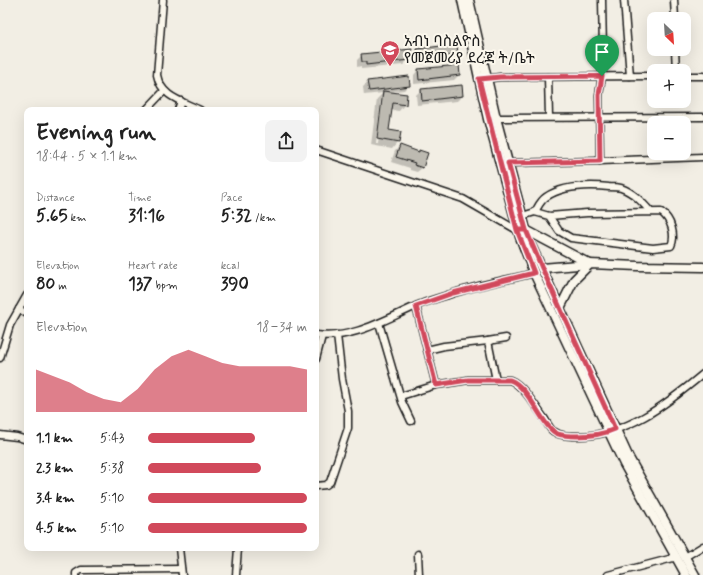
<!DOCTYPE html>
<meta charset="utf-8">
<style>
:root{--surface:#fff;--page:#f2f2f2;--text:#222;--muted:#767676;--accent:#d1495b}
body{margin:0;font-family:Mynerve,"Noto Sans Ethiopic",sans-serif;background:var(--page);color:var(--text);height:100vh;display:flex;flex-direction:column;font-size:15px;white-space:nowrap}
*{box-sizing:border-box;margin:0}
p{font-size:13px;color:var(--muted)}
.icon{flex:none;width:22px;height:22px;fill:none;stroke:currentColor;stroke-width:2;stroke-linecap:round;stroke-linejoin:round}
.map{position:relative;flex:1;overflow:hidden}
.sheet{position:absolute;left:24px;top:107px;width:295px;height:444px;display:flex;flex-direction:column;background:var(--surface);border-radius:8px;box-shadow:0 4px 16px #0002}
.sheet>*{flex:none}
.needle{width:26px;rotate:155deg}
.tools{position:absolute;left:647px;top:12px;display:grid;gap:8px}
.tools a{display:grid;place-items:center;width:44px;height:44px;border-radius:8px;background:var(--surface);box-shadow:0 4px 16px #0002;font-size:20px}
.pin{position:absolute;display:grid;place-items:center;width:34px;height:34px;color:#fff;margin:-41px -17px;border-radius:50% 50% 50% 0;rotate:-45deg;box-shadow:0 0 4px #0007}
.pin .icon{rotate:45deg}
.round{display:grid;place-items:center;flex:none;width:42px;height:42px;border-radius:8px;background:var(--page)}
.summary{display:flex;align-items:center;justify-content:space-between;height:68px;padding:0 12px}
h1{font-size:22px;font-weight:800;line-height:30px}
.figures{display:grid;grid-template-columns:repeat(3,1fr);gap:6px;height:68px;padding:4px 12px}
.figures div{display:grid;align-content:center}
.figures b{font-size:17px;font-weight:800}
.figures small{font-size:11px;font-weight:400}
.figures p{font-size:11px}
.chart{height:112px;padding:8px 12px}
.chart p{display:flex;justify-content:space-between}
.chart svg{width:100%;height:72px;margin-top:4px;fill:var(--accent);opacity:.7}
ul{padding:0 12px;list-style:none;font-size:13px}
li{display:grid;grid-template-columns:64px 48px 1fr;align-items:center;height:30px}
li i{height:10px;border-radius:5px;background:var(--accent)}
.map>svg:first-child{display:block}
.shadow{fill:#0003;fill-rule:evenodd}
.building{fill:#bdbab1;stroke:#1c1c1c}
.lines{fill:none;stroke-linecap:round;stroke-linejoin:round}
.street-casing{stroke:#1c1c1c;stroke-width:9}
.secondary-casing{stroke:#1c1c1c;stroke-width:11}
.street{stroke:#fbf7ec;stroke-width:6}
.secondary{stroke:#fbf7ec;stroke-width:8}
.route-casing{stroke:#fff;stroke-width:8}
.route{stroke:#d1495b;stroke-width:5}
.labels{text-anchor:middle;stroke-width:4;stroke-linejoin:round;paint-order:stroke}
.poi-label{font-size:15px;fill:#1c1c1c;stroke:#fbf7ec;text-anchor:start}
</style>
<div class="map">
<svg width="703" height="575" viewBox="0 0 703 575">
<rect width="100%" height="100%" fill="#f2eee4"/>
<filter id="ink" filterUnits="userSpaceOnUse"><feTurbulence type="fractalNoise" baseFrequency=".025" numOctaves="2"/><feDisplacementMap in="SourceGraphic" scale="8" xChannelSelector="R" yChannelSelector="G"/><feConvolveMatrix kernelMatrix="1 2 1 2 8 2 1 2 1" color-interpolation-filters="sRGB"/></filter>
<g filter="url(#ink)">
<g class="shadow">
<polygon points="417,50 457,54 452,59 413,63 413,55 403,65 361,69 361,66 357,67 357,60 362,55 411,56"/>
<polygon points="458,66 459,75 454,80 414,84 414,75 418,70"/>
<path d="M368,82L409,85L404,90L389,92L405,104L399,111L391,110L388,131L398,142L392,149L371,145L377,99L383,93L364,95L363,87ZM381,98H383L378,144H376Z"/>
<polygon points="461,86 462,96 457,101 417,105 416,95 421,90"/>
<polygon points="400,146 418,153 420,151 422,168 417,172 410,170 410,168 391,162 395,151"/>
</g>
<g class="building">
<polygon points="457,44 458,55 418,59 417,49"/>
<polygon points="412,49 412,57 409,57 409,60 366,65 366,62 362,62 361,54"/>
<polygon points="459,65 460,75 419,80 418,69"/>
<polygon points="409,76 410,86 369,91 367,81"/>
<polygon points="462,85 463,96 422,101 421,89"/>
<polygon points="383,91 407,94 406,105 393,103 389,130 401,132 399,143 377,139"/>
<polygon points="400,145 419,152 419,150 428,153 423,168 414,165 415,163 396,157"/>
</g>
<g class="lines">
<defs>
<g id="street">
<path d="M163,0L157,75C161,97 182,101 200,110"/>
<polyline points="602,0 603,50 602,76 599,95 600,161 703,157"/>
<polyline points="624,0 630,76"/>
<polyline points="674,0 675,19"/>
<polyline points="675,49 676,71"/>
<polyline points="684,76 703,76"/>
<polyline points="548,77 549,117"/>
<polyline points="484,79 500,77 654,76"/>
<polyline points="146,110 164,91"/>
<polyline points="178,110 181,101"/>
<polyline points="496,118 703,117"/>
<polyline points="316,150 463,199 517,230 520,230"/>
<polyline points="508,163 600,161"/>
<path d="M535,212C538,207 540,201 546,197C564,185 588,185 609,187C613,187 618,187 621,188C633,192 642,202 650,211"/>
<path d="M522,216L535,212L549,216L587,213L661,212C671,219 676,235 671,246L653,248L571,238L559,231L549,216"/>
<polyline points="416,306 436,385"/>
<polyline points="19,309 27,314"/>
<polyline points="379,323 402,402 411,421"/>
<path d="M316,335C351,340 384,320 414,307C426,301 439,298 451,294C478,285 507,280 534,273"/>
<polyline points="427,350 444,346 488,341"/>
<polyline points="0,358 10,325 27,295"/>
<polyline points="316,359 322,336"/>
<polyline points="496,380 488,341 506,338"/>
<path d="M401,396L436,385L468,380H510C523,385 536,407 544,418C547,422 549,428 553,431C560,436 568,436 576,436C625,437 667,404 703,374"/>
<polyline points="0,435 17,437 27,440"/>
<polyline points="316,486 326,485 330,482 348,428 348,411 342,379 337,335"/>
<polyline points="179,548 182,575"/>
<polyline points="418,554 419,575"/>
<polyline points="685,557 703,546"/>
<polyline points="76,575 76,573 81,570 181,569"/>
<polyline points="236,575 238,548"/>
<polyline points="608,575 677,557"/>
</g>
<g id="secondary">
<polyline points="462,0 488,119 520,237 534,273 624,464 686,575"/>
<polyline points="469,0 496,118 529,241 629,458 695,575"/>
<polyline points="526,230 590,264 574,280 560,308"/>
<polyline points="542,268 590,264 638,266 703,267"/>
</g>
</defs>
<use href="#street" class="street-casing"/>
<use href="#secondary" class="secondary-casing"/>
<use href="#street" class="street"/>
<use href="#secondary" class="secondary"/>
</g>
</g>
<g class="lines" filter="url(#ink)">
<defs>
<path id="route" d="M602,76L599,95L600,161L508,163L526,230H517L534,273L453,293L416,306L436,385L468,380H510C530,387 542,428 558,434C564,436 571,436 577,436C591,436 602,435 615,429L542,268L526,230H517L479,79L500,77L602,76"/>
</defs>
<use href="#route" class="route-casing"/>
<use href="#route" class="route"/>
</g>
<defs>
<symbol id="school-pin" viewBox="-11 -11 22 30"><path d="M0 17L-7.5 6A9.5 9.5 0 1 1 7.5 6Z" fill="#d1495b" stroke="#fbf7ec"/><path d="M0-5L7-2L0 1L-7-2ZM-4 1L0 2.5L4 1V4Q0 6-4 4Z" fill="#fff"/></symbol>
</defs>
<g fill-rule="evenodd">
<use href="#school-pin" x="379" y="39" width="22" height="30"/>
</g>
<g class="labels">
<g class="poi-label">
<text x="404" y="46">አብነ ባስልዮስ<tspan x="404" dy="17">የመጀመሪያ ደረጃ ት/ቤት</tspan></text>
</g>
</g>
</svg>
<div class="tools">
<a><svg class="needle" viewBox="-14 -14 28 28"><path d="M0-13l5 13h-10z" fill="#e53935"/><path d="M0 13l5-13h-10z" fill="#767676"/></svg></a>
<a>+</a>
<a>−</a>
</div>
<div class="pin" style="left:602px;top:76px;background:#1e9e55"><svg class="icon" aria-label="arrive" viewBox="0 0 24 24"><path d="M6 21V4h12l-3 4 3 4H6"/></svg></div>
<section class="sheet">
<div class="summary"><div><h1>Evening run</h1><p>18:44 · 5 × 1.1 km</p></div><a class="round"><svg class="icon" aria-label="share" viewBox="0 0 24 24"><path d="M12 15V3M7 8l5-5 5 5M5 13v7h14v-7"/></svg></a></div>
<div class="figures">
<div><p>Distance</p><b>5.65<small> km</small></b></div>
<div><p>Time</p><b>31:16</b></div>
<div><p>Pace</p><b>5:32<small> /km</small></b></div>
</div>
<div class="figures">
<div><p>Elevation</p><b>80<small> m</small></b></div>
<div><p>Heart rate</p><b>137<small> bpm</small></b></div>
<div><p>kcal</p><b>390</b></div>
</div>
<div class="chart"><p><span>Elevation</span>18–34 m</p>
<svg viewBox="0 0 160 44" preserveAspectRatio="none"><path d="M0 44V18L10 22L20 26L30 32L40 36L50 38L60 30L70 18L80 10L90 6L100 10L110 14L120 16L130 16L140 16L150 16L160 18V44z"/></svg>
</div>
<ul>
<li><b>1.1 km</b>5:43<i style="width:67%"></i></li>
<li><b>2.3 km</b>5:38<i style="width:71%"></i></li>
<li><b>3.4 km</b>5:10<i style="width:100%"></i></li>
<li><b>4.5 km</b>5:10<i style="width:100%"></i></li>
</ul>
</section>
</div>
